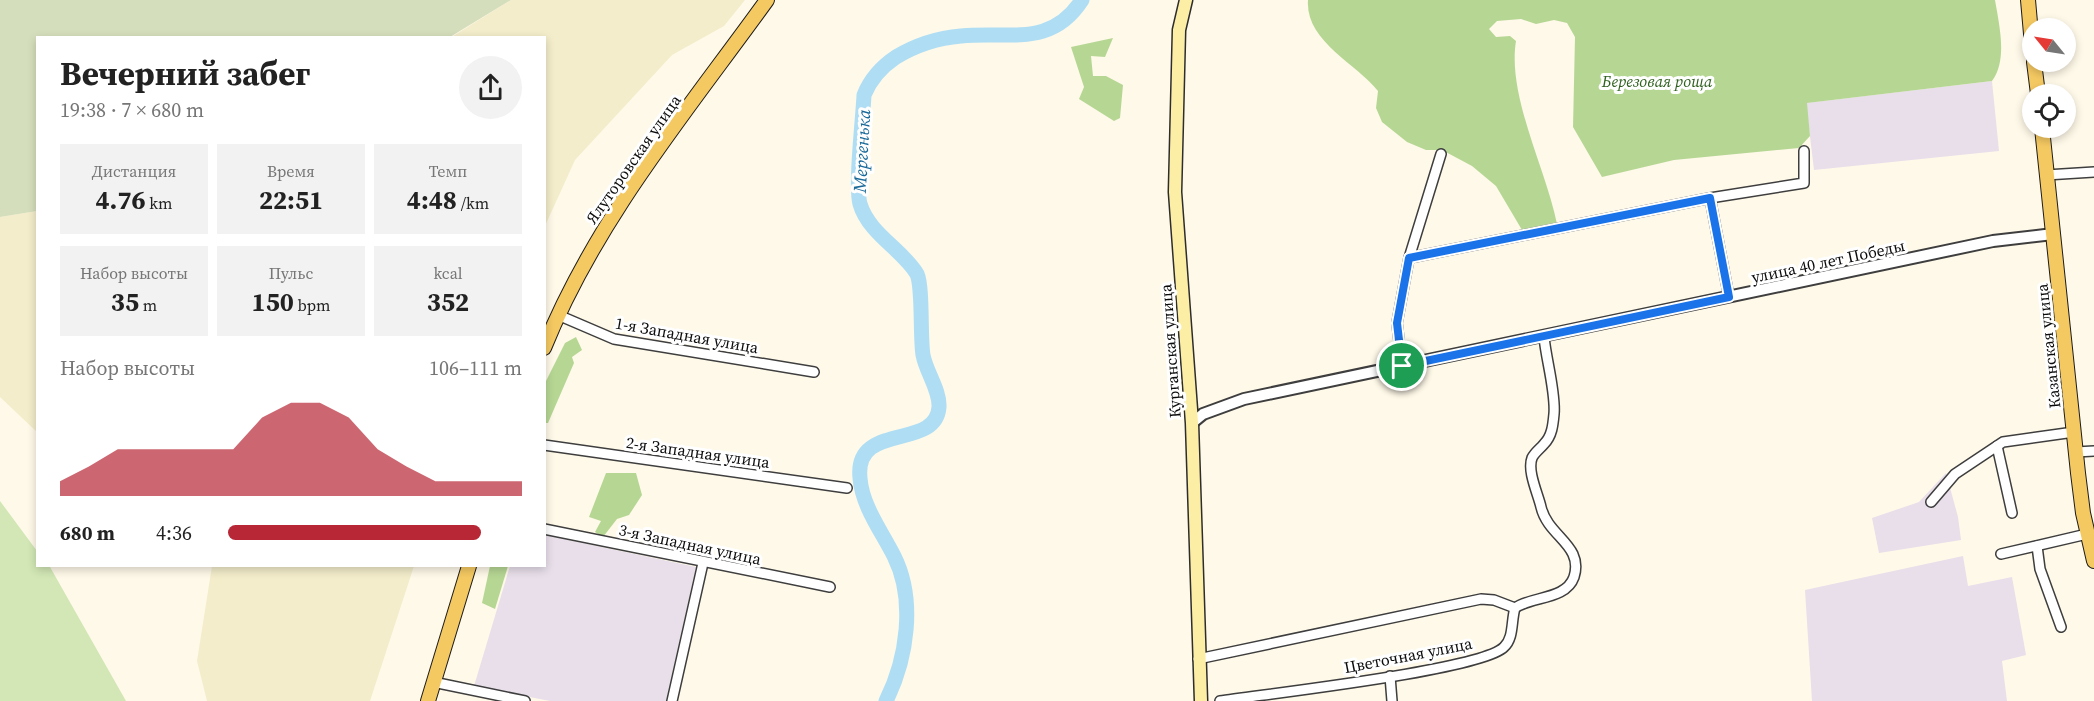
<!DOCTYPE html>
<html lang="ru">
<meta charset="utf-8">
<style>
:root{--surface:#fff;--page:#f2f2f2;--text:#222;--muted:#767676;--accent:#b72736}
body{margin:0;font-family:"Source Serif 4",serif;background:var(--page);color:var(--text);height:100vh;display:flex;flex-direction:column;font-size:22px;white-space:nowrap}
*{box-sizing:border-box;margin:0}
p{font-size:20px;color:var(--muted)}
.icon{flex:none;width:33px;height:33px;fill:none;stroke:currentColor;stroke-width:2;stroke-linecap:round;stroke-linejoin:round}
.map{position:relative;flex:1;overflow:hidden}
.details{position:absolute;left:36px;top:36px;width:510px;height:531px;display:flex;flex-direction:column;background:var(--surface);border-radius:0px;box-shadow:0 3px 9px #0003}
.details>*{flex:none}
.needle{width:39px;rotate:300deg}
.buttons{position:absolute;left:2022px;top:18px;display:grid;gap:12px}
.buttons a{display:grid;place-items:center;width:54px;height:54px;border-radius:50%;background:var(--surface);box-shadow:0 3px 9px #0003;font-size:30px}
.pin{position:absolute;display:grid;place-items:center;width:51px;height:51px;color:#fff;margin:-26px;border:3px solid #fff;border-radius:50%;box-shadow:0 2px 6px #0007}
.round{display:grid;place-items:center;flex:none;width:63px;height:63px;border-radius:32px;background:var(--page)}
.headline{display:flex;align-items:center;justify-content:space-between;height:102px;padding:0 24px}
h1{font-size:33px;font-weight:700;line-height:45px}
.stats{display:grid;grid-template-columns:repeat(3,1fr);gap:9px;height:102px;padding:6px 24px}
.stats div{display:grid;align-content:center;border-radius:0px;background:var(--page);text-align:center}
.stats b{font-size:26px;font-weight:700}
.stats small{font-size:16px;font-weight:400}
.stats p{font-size:16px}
.chart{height:168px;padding:12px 24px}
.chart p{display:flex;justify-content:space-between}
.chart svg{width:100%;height:108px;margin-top:6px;fill:var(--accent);opacity:.7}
ul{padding:0 24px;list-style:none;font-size:20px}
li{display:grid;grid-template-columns:96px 72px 1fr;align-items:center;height:45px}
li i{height:15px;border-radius:8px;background:var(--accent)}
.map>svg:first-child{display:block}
.industrial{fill:#e8dfea}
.farmland{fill:#f3edcb}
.green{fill:#d2e7b5}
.forest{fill:#b6d794}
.cemetery{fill:#d5debc}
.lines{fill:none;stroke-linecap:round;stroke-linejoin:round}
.river{stroke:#afdef4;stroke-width:15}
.minor-casing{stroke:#3e3e3e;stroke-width:12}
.tertiary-casing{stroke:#3e3e3e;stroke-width:14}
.secondary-casing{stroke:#2d2d2d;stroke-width:15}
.primary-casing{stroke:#1c1c1c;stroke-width:16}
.minor{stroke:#fff;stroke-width:9}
.tertiary{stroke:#fff;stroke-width:10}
.secondary{stroke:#fdeea6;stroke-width:12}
.primary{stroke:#f5c962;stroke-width:14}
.route-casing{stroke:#fff;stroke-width:12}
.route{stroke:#1a73e8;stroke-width:8}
.labels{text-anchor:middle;stroke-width:6;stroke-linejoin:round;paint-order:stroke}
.park-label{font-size:16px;font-style:italic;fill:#2f601e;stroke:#fff}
.street-label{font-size:16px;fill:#0b0b0b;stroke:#fff}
.water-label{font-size:18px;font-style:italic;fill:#186898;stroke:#fff}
</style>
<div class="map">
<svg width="2094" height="701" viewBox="0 0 2094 701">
<rect width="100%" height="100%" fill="#fff9e9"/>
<g class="industrial">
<polygon points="1992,81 1999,151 1814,170 1806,103"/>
<polygon points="1946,473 1958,517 1961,540 1879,553 1872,518 1919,502"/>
<polygon points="545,535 696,567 666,701 550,701 474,686 510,566 544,566"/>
<polygon points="1963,556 1968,586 2012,577 2026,655 2002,661 2007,701 1812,701 1805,590"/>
</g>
<g class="farmland">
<polygon points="511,0 745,0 724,26 672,55 575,160 545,226 544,38 450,38"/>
<polygon points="37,211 37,432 0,397 0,217"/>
<polygon points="212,566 414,566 370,701 207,701 197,661"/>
</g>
<polygon class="green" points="0,501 37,551 38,566 50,567 126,701 0,701"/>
<g class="forest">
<path d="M1308,0H1995C1999,24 2008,60 1992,81L1807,103L1810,136L1799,148L1674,160L1602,177L1573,127L1575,37L1567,23L1554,20L1536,24L1521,19L1497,21L1489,29L1496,37L1510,36L1516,41C1507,96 1546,169 1557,224L1522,230L1496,186L1472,166L1442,150H1426L1407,142L1382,122L1376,108L1378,91C1356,63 1305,41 1308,0Z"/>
<polygon points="1113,38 1105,57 1091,56 1093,76 1106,76 1123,85 1120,118 1114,121 1079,99 1084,87 1071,47"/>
<polygon points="576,337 582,350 572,357 574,363 548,423 545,423 545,383 565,343"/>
<polygon points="606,473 636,473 642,495 629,515 617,519 603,537 595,532 601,521 589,517"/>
<polygon points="490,566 508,566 495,609 482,603"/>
</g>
<polygon class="cemetery" points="0,0 511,0 450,37 38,38 37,211 0,217"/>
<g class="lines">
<path class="river" d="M886,701C907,659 916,600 894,556C882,532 862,506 860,478C854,421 936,451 939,407C940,390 926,372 923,355C920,338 923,287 917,274C903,250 869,234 860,204C855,186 863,118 864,95C871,78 881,67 896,57C916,45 937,38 961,36C1009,31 1051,48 1082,0"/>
<defs>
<g id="minor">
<polyline points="2046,175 2094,172"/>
<polyline points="1710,198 1729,297"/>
<polyline points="1409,258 1710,198 1804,183 1804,151"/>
<polyline points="558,315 614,339 814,372"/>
<polyline points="1402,366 1397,323 1409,258 1441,154"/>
<polyline points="544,445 847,488"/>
<polyline points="1997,446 2012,513"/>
<polyline points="2076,452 2094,451"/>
<polyline points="1931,502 1955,474 2003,442 2074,432"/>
<polyline points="544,529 830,587"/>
<polyline points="2037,546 2040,569 2061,627"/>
<polyline points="2001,554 2087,534"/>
<polyline points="1198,659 1481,599 1494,600 1515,608"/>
<polyline points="1390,676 1392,701"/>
<polyline points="433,682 525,701"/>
<polyline points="672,701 703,563"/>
<path d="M1220,701C1265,694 1482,670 1504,647C1514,638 1511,621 1515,608C1532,596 1566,600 1574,577C1584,545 1548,537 1541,507C1538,494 1527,471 1532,458C1535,452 1540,449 1544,444C1552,436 1553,425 1554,414C1556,393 1546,359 1544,337"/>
</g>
<polyline id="tertiary" points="1192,423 1203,414 1244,399 1993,241 2053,234"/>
<polyline id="secondary" points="1186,0 1179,30 1175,192 1192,423 1201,701"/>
<g id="primary">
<polyline points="2028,0 2032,45"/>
<polyline points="2034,62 2038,94"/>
<polyline points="2042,128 2078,473 2083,513 2094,561"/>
<path d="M544,348C596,219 687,111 767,0"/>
<polyline points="428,701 469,566"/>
</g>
</defs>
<use href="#minor" class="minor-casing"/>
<use href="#tertiary" class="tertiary-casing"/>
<use href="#secondary" class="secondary-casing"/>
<use href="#primary" class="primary-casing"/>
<use href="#minor" class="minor"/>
<use href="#tertiary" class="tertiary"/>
<use href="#secondary" class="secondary"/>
<use href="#primary" class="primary"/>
</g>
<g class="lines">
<defs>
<polygon id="route" points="1710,198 1729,297 1402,366 1397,323 1409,258"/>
</defs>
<use href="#route" class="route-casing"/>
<use href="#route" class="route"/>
</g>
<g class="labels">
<g class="park-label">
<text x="1657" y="87">Березовая роща</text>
</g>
<g class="street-label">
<text transform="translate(633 159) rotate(-55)" y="6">Ялуторовская улица</text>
<text transform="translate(1828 261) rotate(-12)" y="6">улица 40 лет Победы</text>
<text transform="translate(687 335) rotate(10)" y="6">1-я Западная улица</text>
<text transform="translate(2048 346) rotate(-96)" y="6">Казанская улица</text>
<text transform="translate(1170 351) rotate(-94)" y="6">Курганская улица</text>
<text transform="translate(698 452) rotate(8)" y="6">2-я Западная улица</text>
<text transform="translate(690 544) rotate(12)" y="6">3-я Западная улица</text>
<text transform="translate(1408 655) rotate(-11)" y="6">Цветочная улица</text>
</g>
<g class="water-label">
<text transform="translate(862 151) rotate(-87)" y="6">Мергенька</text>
</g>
</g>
</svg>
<div class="buttons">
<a><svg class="needle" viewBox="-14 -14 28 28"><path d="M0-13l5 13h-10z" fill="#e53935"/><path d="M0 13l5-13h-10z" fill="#767676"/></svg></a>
<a><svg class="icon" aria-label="locate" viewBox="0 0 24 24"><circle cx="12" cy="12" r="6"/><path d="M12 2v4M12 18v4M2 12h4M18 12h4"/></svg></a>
</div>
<div class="pin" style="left:1402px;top:366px;background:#1e9e55"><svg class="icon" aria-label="arrive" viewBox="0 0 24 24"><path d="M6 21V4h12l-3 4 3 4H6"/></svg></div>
<section class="details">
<div class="headline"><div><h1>Вечерний забег</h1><p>19:38 · 7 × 680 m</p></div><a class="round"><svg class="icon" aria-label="share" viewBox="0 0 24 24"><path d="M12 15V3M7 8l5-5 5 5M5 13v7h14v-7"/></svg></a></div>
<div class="stats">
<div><p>Дистанция</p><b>4.76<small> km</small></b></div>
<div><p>Время</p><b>22:51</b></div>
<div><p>Темп</p><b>4:48<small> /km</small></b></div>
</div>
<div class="stats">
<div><p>Набор высоты</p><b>35<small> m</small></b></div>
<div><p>Пульс</p><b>150<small> bpm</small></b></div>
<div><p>kcal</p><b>352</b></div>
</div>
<div class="chart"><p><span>Набор высоты</span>106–111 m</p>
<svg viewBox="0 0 160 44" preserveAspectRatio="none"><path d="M0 44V38L10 32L20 25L30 25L40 25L50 25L60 25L70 12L80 6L90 6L100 12L110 25L120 32L130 38L140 38L150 38L160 38V44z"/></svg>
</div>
<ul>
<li><b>680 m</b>4:36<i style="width:86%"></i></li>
</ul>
</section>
</div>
